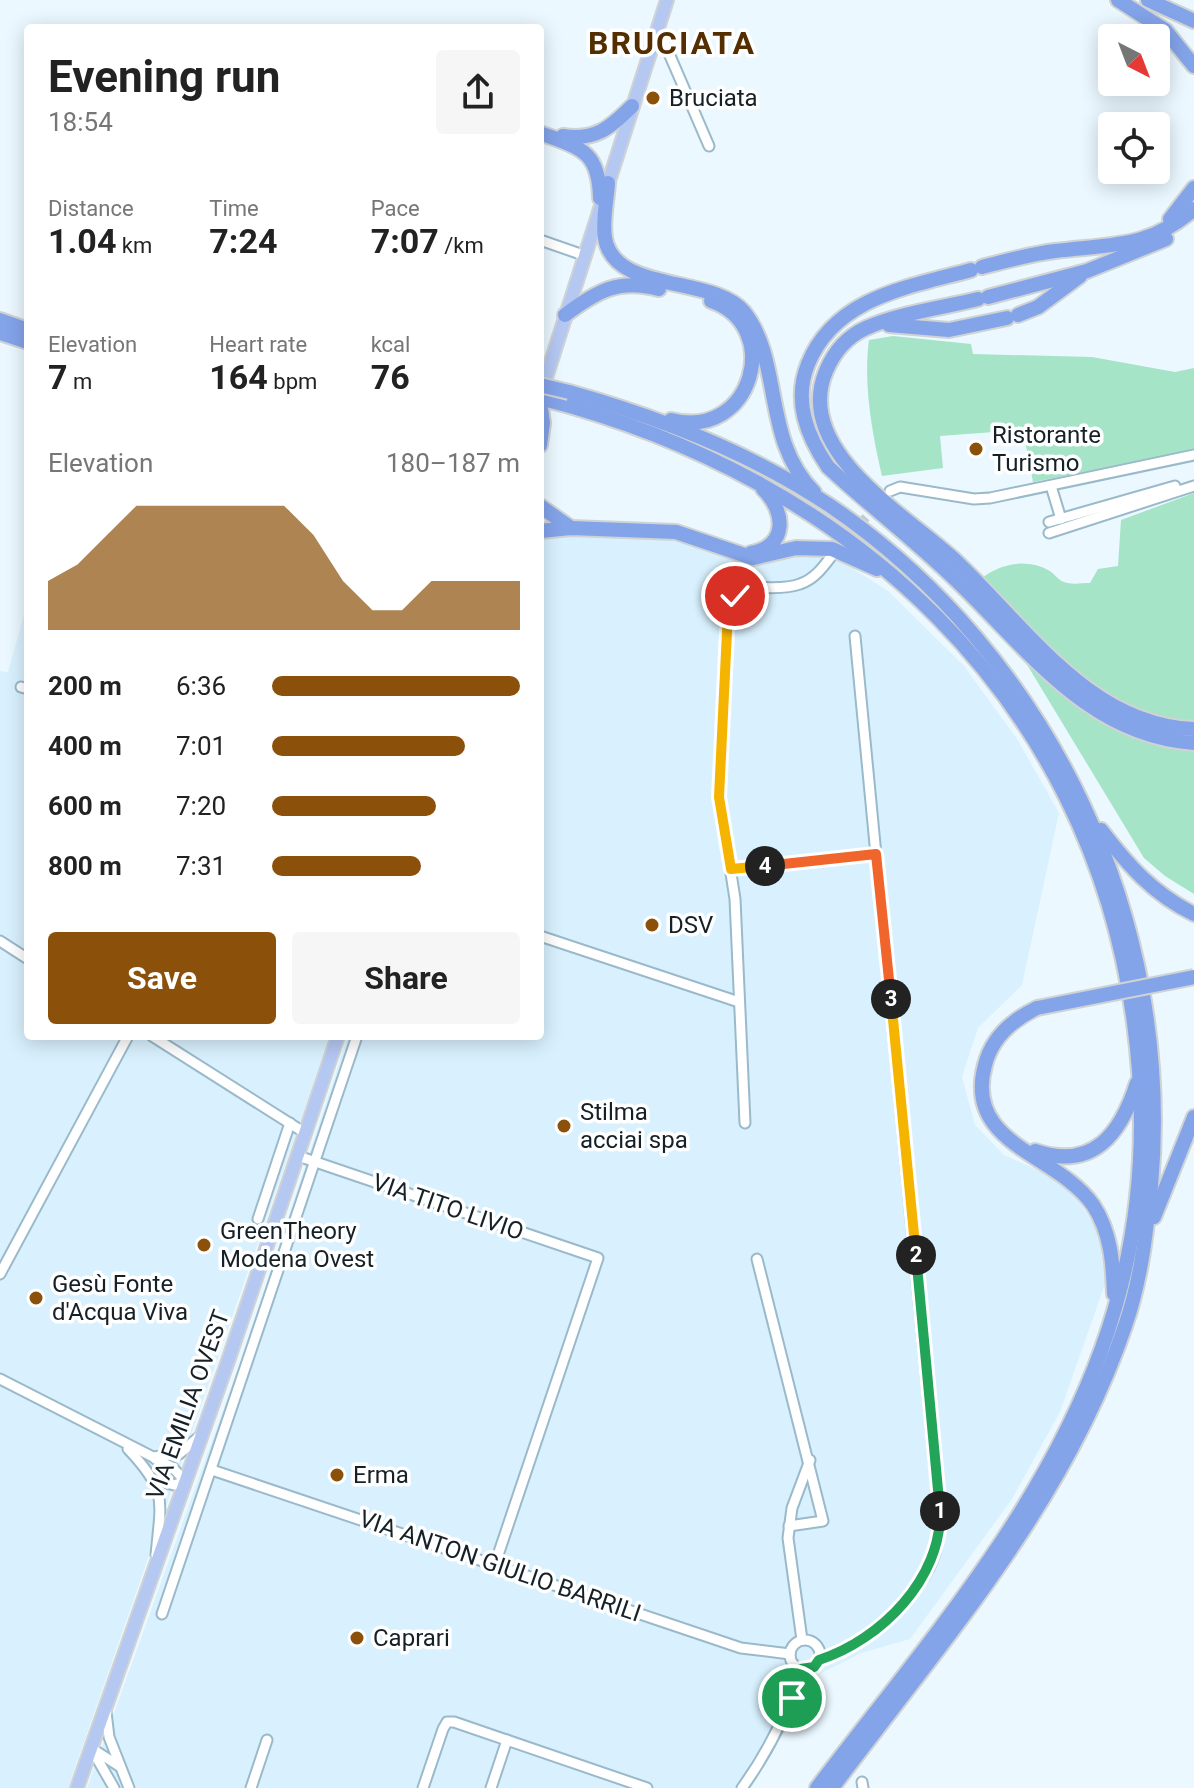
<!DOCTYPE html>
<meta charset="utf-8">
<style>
:root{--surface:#fff;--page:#f6f6f6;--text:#222;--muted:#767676;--accent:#8b510a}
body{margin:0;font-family:Roboto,sans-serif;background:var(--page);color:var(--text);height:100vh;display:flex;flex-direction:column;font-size:30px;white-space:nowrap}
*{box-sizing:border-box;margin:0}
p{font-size:26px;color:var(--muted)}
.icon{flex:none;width:44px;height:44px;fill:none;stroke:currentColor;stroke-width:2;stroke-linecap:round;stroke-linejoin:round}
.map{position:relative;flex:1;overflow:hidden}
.details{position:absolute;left:24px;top:24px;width:520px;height:1016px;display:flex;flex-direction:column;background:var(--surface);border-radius:8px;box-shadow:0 4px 20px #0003}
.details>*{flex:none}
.needle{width:52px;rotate:138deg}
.buttons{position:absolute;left:1098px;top:24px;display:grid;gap:16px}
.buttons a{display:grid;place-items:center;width:72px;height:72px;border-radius:8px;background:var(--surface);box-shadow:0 4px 20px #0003;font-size:40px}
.pin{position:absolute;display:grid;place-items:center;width:68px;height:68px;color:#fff;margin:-34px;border:4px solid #fff;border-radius:50%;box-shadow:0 2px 8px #0007}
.km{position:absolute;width:40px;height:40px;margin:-20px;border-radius:50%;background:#222;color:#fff;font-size:22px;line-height:40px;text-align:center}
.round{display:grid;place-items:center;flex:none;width:84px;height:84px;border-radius:8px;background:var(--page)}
.head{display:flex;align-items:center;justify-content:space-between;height:136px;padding:0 24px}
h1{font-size:44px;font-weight:700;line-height:60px}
.metrics{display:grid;grid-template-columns:repeat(3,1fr);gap:12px;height:136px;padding:8px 24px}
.metrics div{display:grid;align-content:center}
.metrics b{font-size:34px;font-weight:700}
.metrics small{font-size:22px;font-weight:400}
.metrics p{font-size:22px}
.chart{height:224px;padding:16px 24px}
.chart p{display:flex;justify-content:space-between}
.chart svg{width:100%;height:144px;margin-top:8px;fill:var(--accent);opacity:.7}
.action{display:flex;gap:16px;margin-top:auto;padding:16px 24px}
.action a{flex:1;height:92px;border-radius:8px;background:var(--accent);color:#fff;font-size:32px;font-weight:700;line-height:92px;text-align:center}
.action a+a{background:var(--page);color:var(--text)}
ul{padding:0 24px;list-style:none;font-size:26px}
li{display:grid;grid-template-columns:128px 96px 1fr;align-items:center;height:60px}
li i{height:20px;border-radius:10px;background:var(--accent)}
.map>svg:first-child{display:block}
.built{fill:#d9f1fe}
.green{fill:#a6e4c7}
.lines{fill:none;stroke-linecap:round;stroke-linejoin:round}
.minor-tunnel{stroke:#c0cdd4;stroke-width:9;stroke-dasharray:9 4.5;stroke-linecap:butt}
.minor-casing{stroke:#9ab9ca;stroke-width:13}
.major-casing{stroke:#d0d3d4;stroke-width:16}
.highway-casing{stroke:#d0d3d4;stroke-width:18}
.minor{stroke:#fff;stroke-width:9}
.major{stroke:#b5c8f2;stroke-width:12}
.highway{stroke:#84a4ea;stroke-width:14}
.highway-bridge-casing{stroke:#d0d3d4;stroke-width:18;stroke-linecap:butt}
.highway-bridge{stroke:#84a4ea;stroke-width:14}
.split-1-casing{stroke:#fff;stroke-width:16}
.split-2-casing{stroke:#fff;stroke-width:16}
.split-3-casing{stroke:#fff;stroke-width:16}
.split-4-casing{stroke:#fff;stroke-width:16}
.split-5-casing{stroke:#fff;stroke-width:16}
.split-1{stroke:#22a559;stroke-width:10}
.split-2{stroke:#22a559;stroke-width:10}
.split-3{stroke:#f5b400;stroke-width:10}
.split-4{stroke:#f0652b;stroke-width:10}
.split-5{stroke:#f5b400;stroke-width:10}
.poi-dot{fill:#8b510a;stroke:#fff;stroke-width:3}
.labels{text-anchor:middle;stroke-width:7;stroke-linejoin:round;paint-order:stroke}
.poi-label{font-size:24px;fill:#152127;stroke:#fff;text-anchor:start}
.street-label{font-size:24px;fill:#152127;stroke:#fff}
.district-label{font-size:32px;font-weight:bold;letter-spacing:2px;fill:#542d00;stroke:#fff}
</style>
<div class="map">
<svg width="1194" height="1788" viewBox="0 0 1194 1788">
<rect width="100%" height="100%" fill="#ebf8ff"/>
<g class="built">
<polygon points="618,534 679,537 749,563 800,554 824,555 849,566 888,591 964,666 1017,739 1059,813 1022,985 978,1028 962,1077 975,1125 1004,1155 1038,1170 1074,1193 1099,1233 1105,1284 1060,1412 1012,1499 910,1639 861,1653 818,1675 751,1788 87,1788 243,1355 348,1036 540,1036 540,536"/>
<polygon points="28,601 28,1036 330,1036 68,1788 0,1788 0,671 8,672"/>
</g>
<g class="green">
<path d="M893,336L971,344L973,354L1092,357L1175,372L1194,368V450L1033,482L1023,430L940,436L943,468L882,476C872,433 863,383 869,340Z"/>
<path d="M1194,493V894L1165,876L1144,858L977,582C996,565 1024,557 1048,570C1054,573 1058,580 1064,582C1071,585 1082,583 1090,583L1098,569L1118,566L1121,520Z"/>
</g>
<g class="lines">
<polyline class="minor-tunnel" points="833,554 876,506"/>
<defs>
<g id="minor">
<polyline points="658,28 709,146"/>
<polyline points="540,240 586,256"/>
<polyline points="1051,486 1061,519"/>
<polyline points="890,491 900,487 974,499 990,498 1194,455"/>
<polyline points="1049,522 1175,486"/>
<polyline points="1049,533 1194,486"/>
<polyline points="21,687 28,689"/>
<polyline points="731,869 876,854"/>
<polyline points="540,936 739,1002"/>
<polyline points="0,941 28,959"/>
<polyline points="152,1036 305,1133"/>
<path d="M745,1123L735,899L719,797L728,611C744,574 770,595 800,584C815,579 824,566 833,554"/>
<polyline points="298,1156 598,1258 495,1564"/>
<polyline points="258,1219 290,1123"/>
<polyline points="757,1259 823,1521 789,1526"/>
<polyline points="0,1274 128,1036"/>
<polyline points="0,1379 153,1457 179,1454 200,1436"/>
<path d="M128,1449C168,1491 161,1500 156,1555"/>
<polyline points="155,1459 172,1467 185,1481 174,1485 155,1480"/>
<polyline points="212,1470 741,1648 790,1654"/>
<polyline points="162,1614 357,1036"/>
<polyline points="802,1640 788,1538 792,1508 810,1460"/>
<circle cx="805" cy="1655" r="15"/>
<path d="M819,1660C862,1646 922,1597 935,1553C938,1543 939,1532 940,1522L855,636"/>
<polyline points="106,1712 109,1737 129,1788"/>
<polyline points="91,1748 114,1788"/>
<polyline points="91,1748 119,1766"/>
<polyline points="862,1782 863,1788"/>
<polyline points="251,1788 267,1740"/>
<polyline points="423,1788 443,1729 447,1722 454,1722 647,1788"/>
<polyline points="491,1788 507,1740"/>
<path d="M742,1788C768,1752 788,1712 801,1669"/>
</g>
<g id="major">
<polyline points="541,393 667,0"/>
<polyline points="77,1788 228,1361 338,1036"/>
</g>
<g id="highway">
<polyline points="1118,0 1165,30 1194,66"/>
<polyline points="1148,0 1194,21"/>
<path d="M540,133C580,148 599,150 600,198"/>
<path d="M563,136C595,141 610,128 632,106"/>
<path d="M608,183C607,200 602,221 605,238C614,294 714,275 744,312C783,361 762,440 814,492"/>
<polyline points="1170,219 1194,188"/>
<path d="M982,267C1006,261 1030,254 1055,251C1111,244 1148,249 1194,209"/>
<path d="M971,270C909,287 835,297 808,364C793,401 807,436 828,467C870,506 916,541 957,581C1028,649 1088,736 1194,743"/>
<polyline points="988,297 1087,271 1166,239"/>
<path d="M978,299C941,308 900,313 866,328C846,337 834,352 826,371C792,451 908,516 957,562C1026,627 1089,725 1194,729"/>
<path d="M565,315C597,291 619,278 659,289"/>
<polyline points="1018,315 1038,307 1080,276"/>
<polyline points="0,320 28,330"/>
<polyline points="889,325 949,330 1007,318"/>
<polyline points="0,333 28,342"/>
<path d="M569,392C658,417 751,453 829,505C1050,655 1175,921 1151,1186C1146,1234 1141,1280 1125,1326C1065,1503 943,1640 832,1788"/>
<path d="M540,398C851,477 1091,696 1134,1023C1149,1133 1140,1243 1102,1348C1042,1515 923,1648 817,1788"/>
<polyline points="540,402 543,423 540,445"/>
<path d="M671,420C753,441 784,326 711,301"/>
<polyline points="540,506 571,528"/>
<polyline points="540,531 571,528 676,532 753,558 796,548 832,549 877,569"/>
<path d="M751,553C788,546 786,512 763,489"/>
<path d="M1101,830C1128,865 1153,894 1194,914"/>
<path d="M1037,1008C1012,1020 992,1037 985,1065C963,1145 1058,1154 1093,1205C1111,1232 1113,1264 1114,1294"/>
<path d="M1035,1151C1094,1171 1121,1133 1137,1083"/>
<polyline points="1154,1217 1194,1117"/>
</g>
</defs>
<use href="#minor" class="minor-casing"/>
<use href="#major" class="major-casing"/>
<use href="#highway" class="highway-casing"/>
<use href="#minor" class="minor"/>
<use href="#major" class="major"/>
<use href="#highway" class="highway"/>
<defs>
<g id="highway-bridge">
<polyline points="540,385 569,392"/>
<polyline points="1037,1008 1194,977"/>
</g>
</defs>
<use href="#highway-bridge" class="highway-bridge-casing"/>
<use href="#highway-bridge" class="highway-bridge"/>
</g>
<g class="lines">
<defs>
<path id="split-1" d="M792,1698L801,1669L814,1667L819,1660C881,1640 942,1578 940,1511"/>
<polyline id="split-2" points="916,1255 940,1511"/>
<polyline id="split-3" points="891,999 916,1255"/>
<polyline id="split-4" points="765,866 876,854 891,999"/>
<polyline id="split-5" points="735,596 728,611 719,797 731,869 765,866"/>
</defs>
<use href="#split-1" class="split-1-casing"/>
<use href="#split-2" class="split-2-casing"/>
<use href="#split-3" class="split-3-casing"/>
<use href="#split-4" class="split-4-casing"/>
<use href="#split-5" class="split-5-casing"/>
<use href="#split-1" class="split-1"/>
<use href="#split-2" class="split-2"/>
<use href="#split-3" class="split-3"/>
<use href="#split-4" class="split-4"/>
<use href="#split-5" class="split-5"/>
</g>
<g class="poi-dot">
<circle cx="653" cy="98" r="8"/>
<circle cx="976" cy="449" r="8"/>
<circle cx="652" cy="925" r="8"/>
<circle cx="564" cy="1126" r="8"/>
<circle cx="204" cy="1245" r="8"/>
<circle cx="36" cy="1298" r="8"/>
<circle cx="337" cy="1475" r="8"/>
<circle cx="357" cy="1638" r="8"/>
</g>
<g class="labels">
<g class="poi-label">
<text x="669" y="106">Bruciata</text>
<text x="992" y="443">Ristorante<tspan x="992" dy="28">Turismo</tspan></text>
<text x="668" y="933">DSV</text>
<text x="580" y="1120">Stilma<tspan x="580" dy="28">acciai spa</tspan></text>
<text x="220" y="1239">GreenTheory<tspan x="220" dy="28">Modena Ovest</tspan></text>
<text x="52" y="1292">Gesù Fonte<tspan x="52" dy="28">d'Acqua Viva</tspan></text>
<text x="353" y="1483">Erma</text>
<text x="373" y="1646">Caprari</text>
</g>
<g class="street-label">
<text transform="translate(448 1207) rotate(19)" y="8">VIA TITO LIVIO</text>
<text transform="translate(188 1405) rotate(-70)" y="8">VIA EMILIA OVEST</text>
<text transform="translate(500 1566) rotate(19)" y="8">VIA ANTON GIULIO BARRILI</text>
</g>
<g class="district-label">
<text x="672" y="54">BRUCIATA</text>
</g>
</g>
</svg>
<div class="buttons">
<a><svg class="needle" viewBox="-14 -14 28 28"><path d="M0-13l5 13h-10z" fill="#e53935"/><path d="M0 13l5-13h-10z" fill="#767676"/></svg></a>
<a><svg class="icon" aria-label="locate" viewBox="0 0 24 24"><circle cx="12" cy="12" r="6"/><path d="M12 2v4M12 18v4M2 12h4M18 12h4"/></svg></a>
</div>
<div class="pin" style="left:792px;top:1698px;background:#1e9e55"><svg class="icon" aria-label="arrive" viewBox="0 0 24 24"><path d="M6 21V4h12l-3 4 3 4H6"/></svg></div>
<div class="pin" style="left:735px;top:596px;background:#d93025"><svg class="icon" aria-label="check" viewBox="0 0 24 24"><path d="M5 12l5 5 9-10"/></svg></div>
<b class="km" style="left:940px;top:1511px">1</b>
<b class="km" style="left:916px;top:1255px">2</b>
<b class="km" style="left:891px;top:999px">3</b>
<b class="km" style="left:765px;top:866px">4</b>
<section class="details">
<div class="head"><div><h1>Evening run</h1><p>18:54</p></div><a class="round"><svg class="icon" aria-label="share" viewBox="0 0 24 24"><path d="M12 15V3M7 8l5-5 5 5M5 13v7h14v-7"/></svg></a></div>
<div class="metrics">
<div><p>Distance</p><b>1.04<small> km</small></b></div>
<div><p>Time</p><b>7:24</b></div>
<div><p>Pace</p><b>7:07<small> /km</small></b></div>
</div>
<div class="metrics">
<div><p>Elevation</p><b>7<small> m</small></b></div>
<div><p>Heart rate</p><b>164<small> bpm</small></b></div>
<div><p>kcal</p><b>76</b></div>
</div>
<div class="chart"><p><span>Elevation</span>180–187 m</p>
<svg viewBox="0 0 160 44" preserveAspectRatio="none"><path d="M0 44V29L10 24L20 15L30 6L40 6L50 6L60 6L70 6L80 6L90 15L100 29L110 38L120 38L130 29L140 29L150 29L160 29V44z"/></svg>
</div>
<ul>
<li><b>200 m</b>6:36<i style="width:100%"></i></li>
<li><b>400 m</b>7:01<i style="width:78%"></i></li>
<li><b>600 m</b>7:20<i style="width:66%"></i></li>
<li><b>800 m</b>7:31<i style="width:60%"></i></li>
</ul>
<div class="action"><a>Save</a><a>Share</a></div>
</section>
</div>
